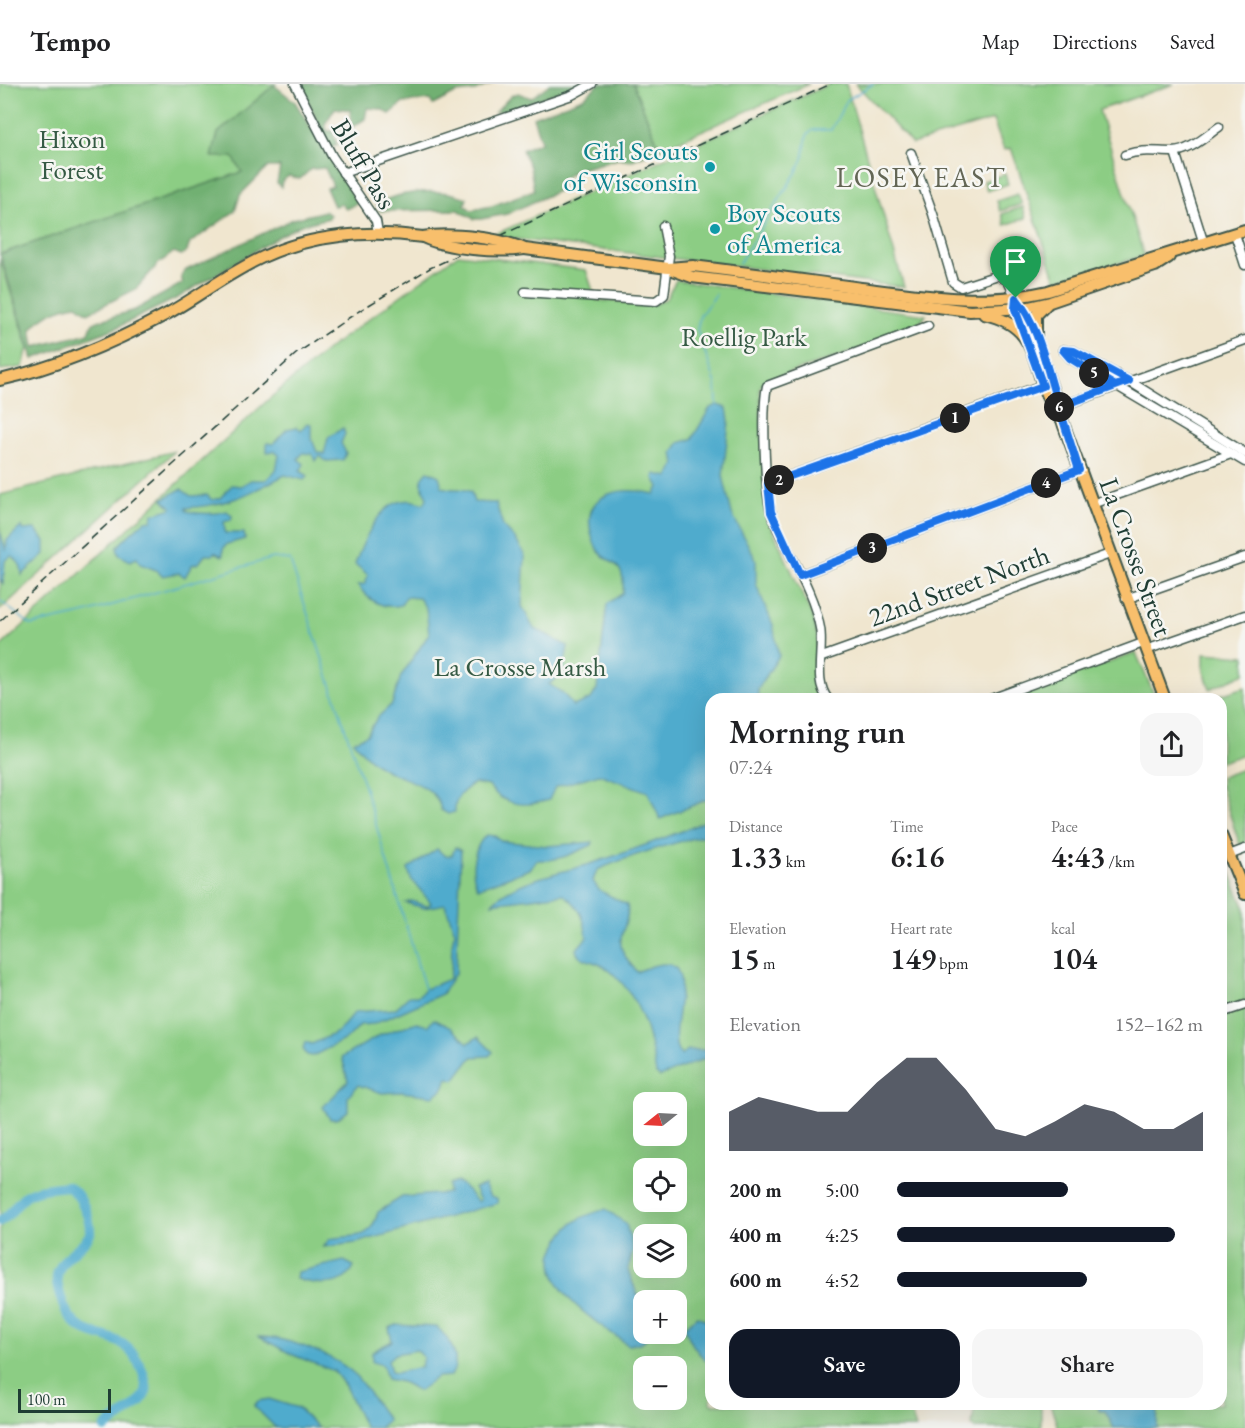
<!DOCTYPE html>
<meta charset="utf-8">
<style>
:root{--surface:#fff;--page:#f6f6f6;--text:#202124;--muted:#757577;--line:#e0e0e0;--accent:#111827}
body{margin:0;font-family:"EB Garamond",serif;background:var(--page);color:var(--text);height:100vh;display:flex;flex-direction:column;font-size:22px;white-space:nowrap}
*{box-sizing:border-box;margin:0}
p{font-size:20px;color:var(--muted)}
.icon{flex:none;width:33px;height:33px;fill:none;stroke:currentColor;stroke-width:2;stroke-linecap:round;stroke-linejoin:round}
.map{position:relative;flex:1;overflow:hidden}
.side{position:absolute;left:705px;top:609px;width:522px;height:717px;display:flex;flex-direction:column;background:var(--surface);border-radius:18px;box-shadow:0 6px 24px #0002}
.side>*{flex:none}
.needle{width:39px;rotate:252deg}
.tools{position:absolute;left:633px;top:1008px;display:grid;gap:12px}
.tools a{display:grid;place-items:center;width:54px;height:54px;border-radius:12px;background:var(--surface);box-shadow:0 6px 24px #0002;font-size:30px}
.scale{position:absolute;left:18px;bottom:15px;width:93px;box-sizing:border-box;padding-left:6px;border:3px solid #1f3d34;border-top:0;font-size:16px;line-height:21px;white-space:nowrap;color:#1f3d34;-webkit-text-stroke:4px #f6f6f2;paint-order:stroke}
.pin{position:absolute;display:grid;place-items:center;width:51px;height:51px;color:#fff;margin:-62px -26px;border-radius:50% 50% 50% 0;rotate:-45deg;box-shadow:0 0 6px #0007}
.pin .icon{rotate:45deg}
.km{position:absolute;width:30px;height:30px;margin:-15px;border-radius:50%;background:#222;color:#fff;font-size:16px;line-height:30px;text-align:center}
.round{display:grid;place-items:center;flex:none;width:63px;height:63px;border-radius:18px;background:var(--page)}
.headline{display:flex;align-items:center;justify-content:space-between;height:102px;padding:0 24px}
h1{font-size:33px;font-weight:600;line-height:45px}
.stats{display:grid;grid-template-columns:repeat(3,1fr);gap:9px;height:102px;padding:6px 24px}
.stats div{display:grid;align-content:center}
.stats b{font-size:30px;font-weight:600}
.stats small{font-size:16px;font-weight:400}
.stats p{font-size:16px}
.chart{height:168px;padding:12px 24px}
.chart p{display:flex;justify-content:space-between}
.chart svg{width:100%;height:108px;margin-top:6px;fill:var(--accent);opacity:.7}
.action{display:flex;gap:12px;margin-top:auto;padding:12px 24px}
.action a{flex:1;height:69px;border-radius:18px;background:var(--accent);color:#fff;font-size:24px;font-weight:600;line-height:69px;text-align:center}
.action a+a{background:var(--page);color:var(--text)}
ul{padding:0 24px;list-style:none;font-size:20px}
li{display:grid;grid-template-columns:96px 72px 1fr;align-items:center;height:45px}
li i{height:15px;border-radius:8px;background:var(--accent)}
header{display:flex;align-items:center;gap:36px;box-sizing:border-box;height:84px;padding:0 30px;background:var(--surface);border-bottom:2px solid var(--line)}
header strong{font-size:28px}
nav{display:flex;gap:33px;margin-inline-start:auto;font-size:21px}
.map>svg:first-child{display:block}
.green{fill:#8ccd84;stroke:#56855c;stroke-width:1.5;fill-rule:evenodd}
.forest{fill:#71b072;stroke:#487653;stroke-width:1.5}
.water{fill:#4fabcd;stroke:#377480;stroke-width:1.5;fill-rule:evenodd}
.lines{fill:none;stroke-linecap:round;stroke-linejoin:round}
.stream{stroke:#4fabcd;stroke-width:1.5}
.river{stroke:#4fabcd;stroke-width:10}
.minor-casing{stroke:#3e564b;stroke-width:11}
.major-casing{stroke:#3e564b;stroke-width:14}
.minor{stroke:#fff;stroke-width:8}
.major{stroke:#f8bf6c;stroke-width:10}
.rail{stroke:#1f3d34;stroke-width:1.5;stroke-dasharray:9 4.5;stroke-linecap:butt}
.major-bridge-casing{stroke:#3e564b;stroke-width:14;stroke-linecap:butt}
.major-bridge{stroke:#f8bf6c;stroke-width:10}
.route-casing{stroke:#fff;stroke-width:12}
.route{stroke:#1a73e8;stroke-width:8}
.culture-dot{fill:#0f9aa8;stroke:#f6f6f2;stroke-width:2}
.labels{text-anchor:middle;stroke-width:5;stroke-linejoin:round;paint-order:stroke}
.park-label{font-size:27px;fill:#355a44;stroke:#f6f6f2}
.culture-label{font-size:27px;fill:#0d838f;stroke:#f6f6f2;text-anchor:end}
.street-label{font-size:27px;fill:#1f3d34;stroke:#f6f6f2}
.neighbourhood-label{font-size:28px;letter-spacing:1.5px;fill:#636655;stroke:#f6f6f2}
</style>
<header>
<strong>Tempo</strong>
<nav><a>Map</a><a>Directions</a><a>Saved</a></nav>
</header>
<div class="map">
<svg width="1245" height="1344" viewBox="0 0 1245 1344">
<rect width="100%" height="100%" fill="#f6f6f2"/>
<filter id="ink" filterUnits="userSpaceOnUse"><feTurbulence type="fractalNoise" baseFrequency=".0167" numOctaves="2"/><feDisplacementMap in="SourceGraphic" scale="12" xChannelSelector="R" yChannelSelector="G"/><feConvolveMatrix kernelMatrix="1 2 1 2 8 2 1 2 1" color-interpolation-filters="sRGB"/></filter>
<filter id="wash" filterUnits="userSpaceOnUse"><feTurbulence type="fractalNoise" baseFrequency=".008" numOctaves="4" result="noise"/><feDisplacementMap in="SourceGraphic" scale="24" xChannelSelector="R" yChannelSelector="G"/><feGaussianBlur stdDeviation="1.35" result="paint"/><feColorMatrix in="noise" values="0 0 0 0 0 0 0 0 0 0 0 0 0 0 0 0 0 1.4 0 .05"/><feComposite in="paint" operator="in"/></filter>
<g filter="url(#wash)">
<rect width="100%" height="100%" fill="#f0e6cf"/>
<g class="green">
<polygon points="0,0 276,0 218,49 243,88 0,170"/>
<polygon points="633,0 809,0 660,65"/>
<polygon points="830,0 846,0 904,203 491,152"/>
<polygon points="856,0 1174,0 1099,26 1144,172 1056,196 1011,64 1004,66 993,36 912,60"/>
<polygon points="1005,90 1008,100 987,107 984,97"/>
<polygon points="1018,110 1022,120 1000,127 997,117"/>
<polygon points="1023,123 1026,134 1005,141 1002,130"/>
<path d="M458,170L586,186L596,216L656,220L666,215L676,196L926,231C919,251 792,287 766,296L760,303L766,431L813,534L817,553L813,593L820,615H711V1320H908L916,1344H0V563L269,315L333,261ZM644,1018H676V1052H644ZM644,1084H676V1118H644ZM644,1150H676V1184H644ZM644,1216H676V1250H644ZM644,1282H676V1316H644Z"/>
<polygon points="0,175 28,263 23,283 0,286"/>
<polygon points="175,367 0,526 0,411"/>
<polygon points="1136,569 1156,615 1006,615"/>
<polygon points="1204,569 1245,572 1245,589 1210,605 1204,587"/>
<polygon points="1245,603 1245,670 1221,678 1221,615 1208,615"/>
<polygon points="1245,684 1245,761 1244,761 1239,759 1221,703 1221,693"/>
<polygon points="1221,768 1245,825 1245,1344 1058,1344 1050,1320 1221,1320"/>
<polygon points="975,1320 1041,1320 1041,1344 975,1344 972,1341"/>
</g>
<g class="forest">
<polygon points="300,0 491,0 475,7 456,9 433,21 430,16 403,19 390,30 381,25 367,24 365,35 352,43 350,26 335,24 325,40 327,47 332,47 337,61 330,64"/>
<polygon points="550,0 581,0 505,27 495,28 511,12 518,9 531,14"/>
<path d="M599,0H633L660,65L630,77L618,75L576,86L561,96L560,106L507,130L481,135H474L458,126L380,127L376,119C406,107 437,103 467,114L465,121L471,126L492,122L534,106L530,83L522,66L541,58L533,33L583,14Z"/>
<path d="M274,1L295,18L358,119L346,125L341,120L334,122L326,104L333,102L325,84L311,85L300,95L289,92L282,97L281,103L277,99L280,83H268L240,111L235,127L190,159L187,167L181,171L174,168L158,180L136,205L88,229L77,221C61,223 41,232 31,245L34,263L89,249L92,240L98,237L135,226L183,199L181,193L184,187L293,135L325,127L330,131L329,134L301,141L281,151L179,213L116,244L33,275L0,170L242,88L233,73H212L218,49Z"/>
</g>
<g class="water">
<path d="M717,321L727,324L729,337L723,392L732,430L756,476V500L773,541L779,572L758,605V615H711V714L660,735L648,708L599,690L555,703L549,716C526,723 504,723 489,702L474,699C463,707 454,713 455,728L448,730L441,726C436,699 404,697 384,685C371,678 362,668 353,657L367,651L377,634L392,620L401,592L429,550L426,524L419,514L406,513L401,521C384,526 367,516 358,501L365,500L368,491L355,480C366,450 385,403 424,420L427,414C422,403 418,396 428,387L439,392L442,403C453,407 461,403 471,408L474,418L496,419L503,442L516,456L525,472L522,522L534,545C547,549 556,557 568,562L563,590L549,600L564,610L573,622L591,615L597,605L607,520L623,509C626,471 605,484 595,461C575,411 616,400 655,410L659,403L654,394L655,390L669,393L675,380L673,369L679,359L692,355L710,324Z"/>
<path d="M307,339L311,340V353L317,368L324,370L328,354L343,344L345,350L341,359L346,369L343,376L326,377L320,372L315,377L312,370L303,369L298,375L304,380L300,387L308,392L304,396L285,391C247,411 229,421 186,424L187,427C200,430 213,431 227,427L232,432L231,436L224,438L225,449H244L245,455L227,460L223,465V472L214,468L213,471H205L199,479L192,481L185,493L179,489L162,492L156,486L140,480L137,474L130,477L119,471L117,464C124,454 136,445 145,437L152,436L153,430L172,424L163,415L181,405L191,412L207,411L212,416L220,414L232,401L241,402L251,396H266L276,386L279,371L274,367L267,368V359L273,360L287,345L297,343L301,346Z"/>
<path d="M22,442L23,446L35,445L45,457V470L22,491C22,483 19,477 12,472L5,477L3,500L0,495V447L6,467L7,456Z"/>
<path d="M711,735V750C672,759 634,770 597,786L593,797L599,806L627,821C631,838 615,853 623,868C626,875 632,882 637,888C716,851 659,952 681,971L688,966H711V972L660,993L656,990C650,951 641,913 609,886C597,875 580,879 576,866L587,853C584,833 580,822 563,810L492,819C514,796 561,789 590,780C631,767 671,752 711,735Z"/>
<path d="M486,751L495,752L501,757L547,762L593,758L592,761C574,769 558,778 537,776L530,785L478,804C469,787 473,764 486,751Z"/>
<path d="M455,763L461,767L456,888L442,910L374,940L360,941L348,954L313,972L307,971L303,965L305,958L312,960L338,948L355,928L395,925L409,912H418L425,905L449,895C455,878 448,864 455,848L445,820L424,824L406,819L412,817L427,822L431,819L411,795L408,785L437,765L445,772L452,771Z"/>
<polygon points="434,935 451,944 468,959 478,953 493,968 489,972 472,973 455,996 448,994 442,1006 433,1012 401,1008 382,1009 358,1001 348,1013 348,1027 337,1035 330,1035 323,1023 348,997 342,973 380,951 417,938 427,942"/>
<path d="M456,1098L461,1100L478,1118L480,1116L474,1104L484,1101L490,1112L497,1114L498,1119L356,1159L323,1163L330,1155C355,1149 369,1160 378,1128L402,1113L448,1109V1101Z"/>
<path d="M606,1125L626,1140L633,1165L628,1186L637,1210L647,1216H644V1250H648C646,1259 637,1260 628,1261C602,1241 550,1213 552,1174C552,1169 557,1162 559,1157C569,1136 586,1131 606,1125Z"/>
<path d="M344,1177L354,1182C345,1205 316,1201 296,1195L297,1188Z"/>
<path d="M697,1232L711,1238V1280C698,1271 690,1259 685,1243Z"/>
<path d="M396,1241L437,1243C450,1255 462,1275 451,1292L437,1293L419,1307L402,1298L387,1295L383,1281L372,1278V1268L392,1257L389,1244ZM417,1266L423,1273L421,1283L396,1289L391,1288L388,1276L395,1270Z"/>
<path d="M259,1253C284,1252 332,1271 351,1287C365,1300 376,1321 388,1336L379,1344H365L345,1302L334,1287L293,1271Z"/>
<polygon points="269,1315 298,1324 318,1344 276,1344 254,1322 258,1317"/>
<polygon points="1097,1320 1158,1320 1157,1344 1114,1344 1105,1327 1100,1327"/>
</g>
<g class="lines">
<g class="stream">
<polyline points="739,179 796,89 803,75 807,51 813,46 831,46 847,16 873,0"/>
<polyline points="716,210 700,232 697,245 716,300 717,321"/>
<polyline points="0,517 31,541 82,530 273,474 290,476 367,711 425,905"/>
</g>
<path class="river" d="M0,1137C12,1131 14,1121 24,1113C34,1104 53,1104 66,1102C81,1108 91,1135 90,1150C82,1165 64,1170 58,1188C55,1195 58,1203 60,1211C76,1271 120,1232 142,1286C144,1292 148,1301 146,1308C139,1325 117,1332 105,1344"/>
</g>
</g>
<g filter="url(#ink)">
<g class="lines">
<defs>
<g id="minor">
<polyline points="295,0 332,72 376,137 378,149"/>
<polyline points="1175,68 1204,160"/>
<polyline points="911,69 933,130 953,198 961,203 998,191 1008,197 1016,214"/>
<path d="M1125,71C1142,65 1155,68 1172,68C1189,68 1206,52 1219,43"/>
<polyline points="343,89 572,11 592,0"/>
<polyline points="1235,150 1245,181"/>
<polyline points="525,208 656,217 664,211 669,172 663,142"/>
<polyline points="1063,266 1070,274 1245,378"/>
<polyline points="1063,266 1074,267 1129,297 1245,369"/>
<polyline points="1059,323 1245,256"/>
<polyline points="768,400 1043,301"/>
<polyline points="1092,420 1231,370"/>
<polyline points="800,491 1079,386"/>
<polyline points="1126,515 1245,473"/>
<polyline points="1146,566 1245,531"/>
<polyline points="822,573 1110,470"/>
<path d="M828,615C813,597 824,566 820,544C813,505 788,471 773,434C764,412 762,325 767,302L928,242"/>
<polyline points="991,615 1143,559"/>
<polyline points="1229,771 1245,765"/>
<polyline points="1221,929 1245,921"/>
</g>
<g id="major">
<path d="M525,165L668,184L693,182C749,189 805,196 861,204C924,212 986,222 1048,207L1245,146"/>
<polyline points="673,186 692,193 970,227 1024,224 1050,218 1155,182 1169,173"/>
<polyline points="1047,220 1036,231 1036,255 1064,342 1165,615"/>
<path d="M984,230C1045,243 1029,289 1057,332"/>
<path d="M0,296C57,283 113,259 165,231C198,213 228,189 263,173C312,150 370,146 423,153"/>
<polyline points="1221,751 1245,810"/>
</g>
</defs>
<use href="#minor" class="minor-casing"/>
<use href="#major" class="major-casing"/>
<use href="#minor" class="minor"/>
<use href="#major" class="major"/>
<polyline class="rail" points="0,537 296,270 359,227 430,184 831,0"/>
<defs>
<g id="major-bridge">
<path d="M423,153C450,148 500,154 525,165"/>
<path d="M423,153C447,165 498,169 524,165"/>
</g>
</defs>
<use href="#major-bridge" class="major-bridge-casing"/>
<use href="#major-bridge" class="major-bridge"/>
</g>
</g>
<g class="lines" filter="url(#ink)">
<defs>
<path id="route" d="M1016,214L1015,225L1043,302L768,400L771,428L800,491L1079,386L1059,323L1115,302L1070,274L1063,266L1074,267L1129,297L1059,323C1047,288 1040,243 1016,214"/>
</defs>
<use href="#route" class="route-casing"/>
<use href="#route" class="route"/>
</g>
<g class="culture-dot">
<circle cx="710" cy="83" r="6"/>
<circle cx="715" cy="145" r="6"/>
</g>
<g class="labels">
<g class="park-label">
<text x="72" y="64">Hixon<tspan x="72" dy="31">Forest</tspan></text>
<text x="744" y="262">Roellig Park</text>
<text x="520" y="592">La Crosse Marsh</text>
</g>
<g class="culture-label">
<text x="698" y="76">Girl Scouts<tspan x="698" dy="31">of Wisconsin</tspan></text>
<text x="727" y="138" text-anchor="start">Boy Scouts<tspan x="727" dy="31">of America</tspan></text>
</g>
<g class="street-label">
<text transform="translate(364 80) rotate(59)" y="9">Bluff Pass</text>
<text transform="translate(1136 473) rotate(70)" y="9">La Crosse Street</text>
<text transform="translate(959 502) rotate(-20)" y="9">22nd Street North</text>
</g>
<g class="neighbourhood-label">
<text x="921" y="103">LOSEY EAST</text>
</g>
</g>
</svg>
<div class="tools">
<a><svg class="needle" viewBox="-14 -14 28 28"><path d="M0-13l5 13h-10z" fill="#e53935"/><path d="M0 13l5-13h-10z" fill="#757577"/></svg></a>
<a><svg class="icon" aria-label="locate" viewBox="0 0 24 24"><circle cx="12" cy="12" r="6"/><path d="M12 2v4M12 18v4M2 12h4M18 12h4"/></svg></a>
<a><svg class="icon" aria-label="layers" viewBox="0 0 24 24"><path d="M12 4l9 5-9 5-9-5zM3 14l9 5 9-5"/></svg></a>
<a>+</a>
<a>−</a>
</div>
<div class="scale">100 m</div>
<div class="pin" style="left:1016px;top:214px;background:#1e9e55"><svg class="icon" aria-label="arrive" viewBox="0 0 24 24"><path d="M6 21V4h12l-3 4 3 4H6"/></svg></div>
<b class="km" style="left:955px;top:334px">1</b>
<b class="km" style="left:779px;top:396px">2</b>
<b class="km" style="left:872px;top:464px">3</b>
<b class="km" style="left:1046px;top:399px">4</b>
<b class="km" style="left:1094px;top:289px">5</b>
<b class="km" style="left:1059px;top:323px">6</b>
<section class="side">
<div class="headline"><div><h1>Morning run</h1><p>07:24</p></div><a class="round"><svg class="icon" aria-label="share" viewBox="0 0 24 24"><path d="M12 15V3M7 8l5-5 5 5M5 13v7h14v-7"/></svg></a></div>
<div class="stats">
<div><p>Distance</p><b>1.33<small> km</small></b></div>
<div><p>Time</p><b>6:16</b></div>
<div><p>Pace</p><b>4:43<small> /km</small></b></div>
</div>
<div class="stats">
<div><p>Elevation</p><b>15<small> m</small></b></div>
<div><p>Heart rate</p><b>149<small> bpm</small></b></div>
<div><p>kcal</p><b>104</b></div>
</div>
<div class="chart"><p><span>Elevation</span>152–162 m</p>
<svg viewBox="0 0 160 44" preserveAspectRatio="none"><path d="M0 44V28L10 22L20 25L30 28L40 28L50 16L60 6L70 6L80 19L90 35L100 38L110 32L120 25L130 28L140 35L150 35L160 28V44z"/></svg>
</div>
<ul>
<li><b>200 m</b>5:00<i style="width:56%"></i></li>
<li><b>400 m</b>4:25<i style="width:91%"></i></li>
<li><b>600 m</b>4:52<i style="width:62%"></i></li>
</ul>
<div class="action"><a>Save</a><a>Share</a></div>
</section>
</div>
